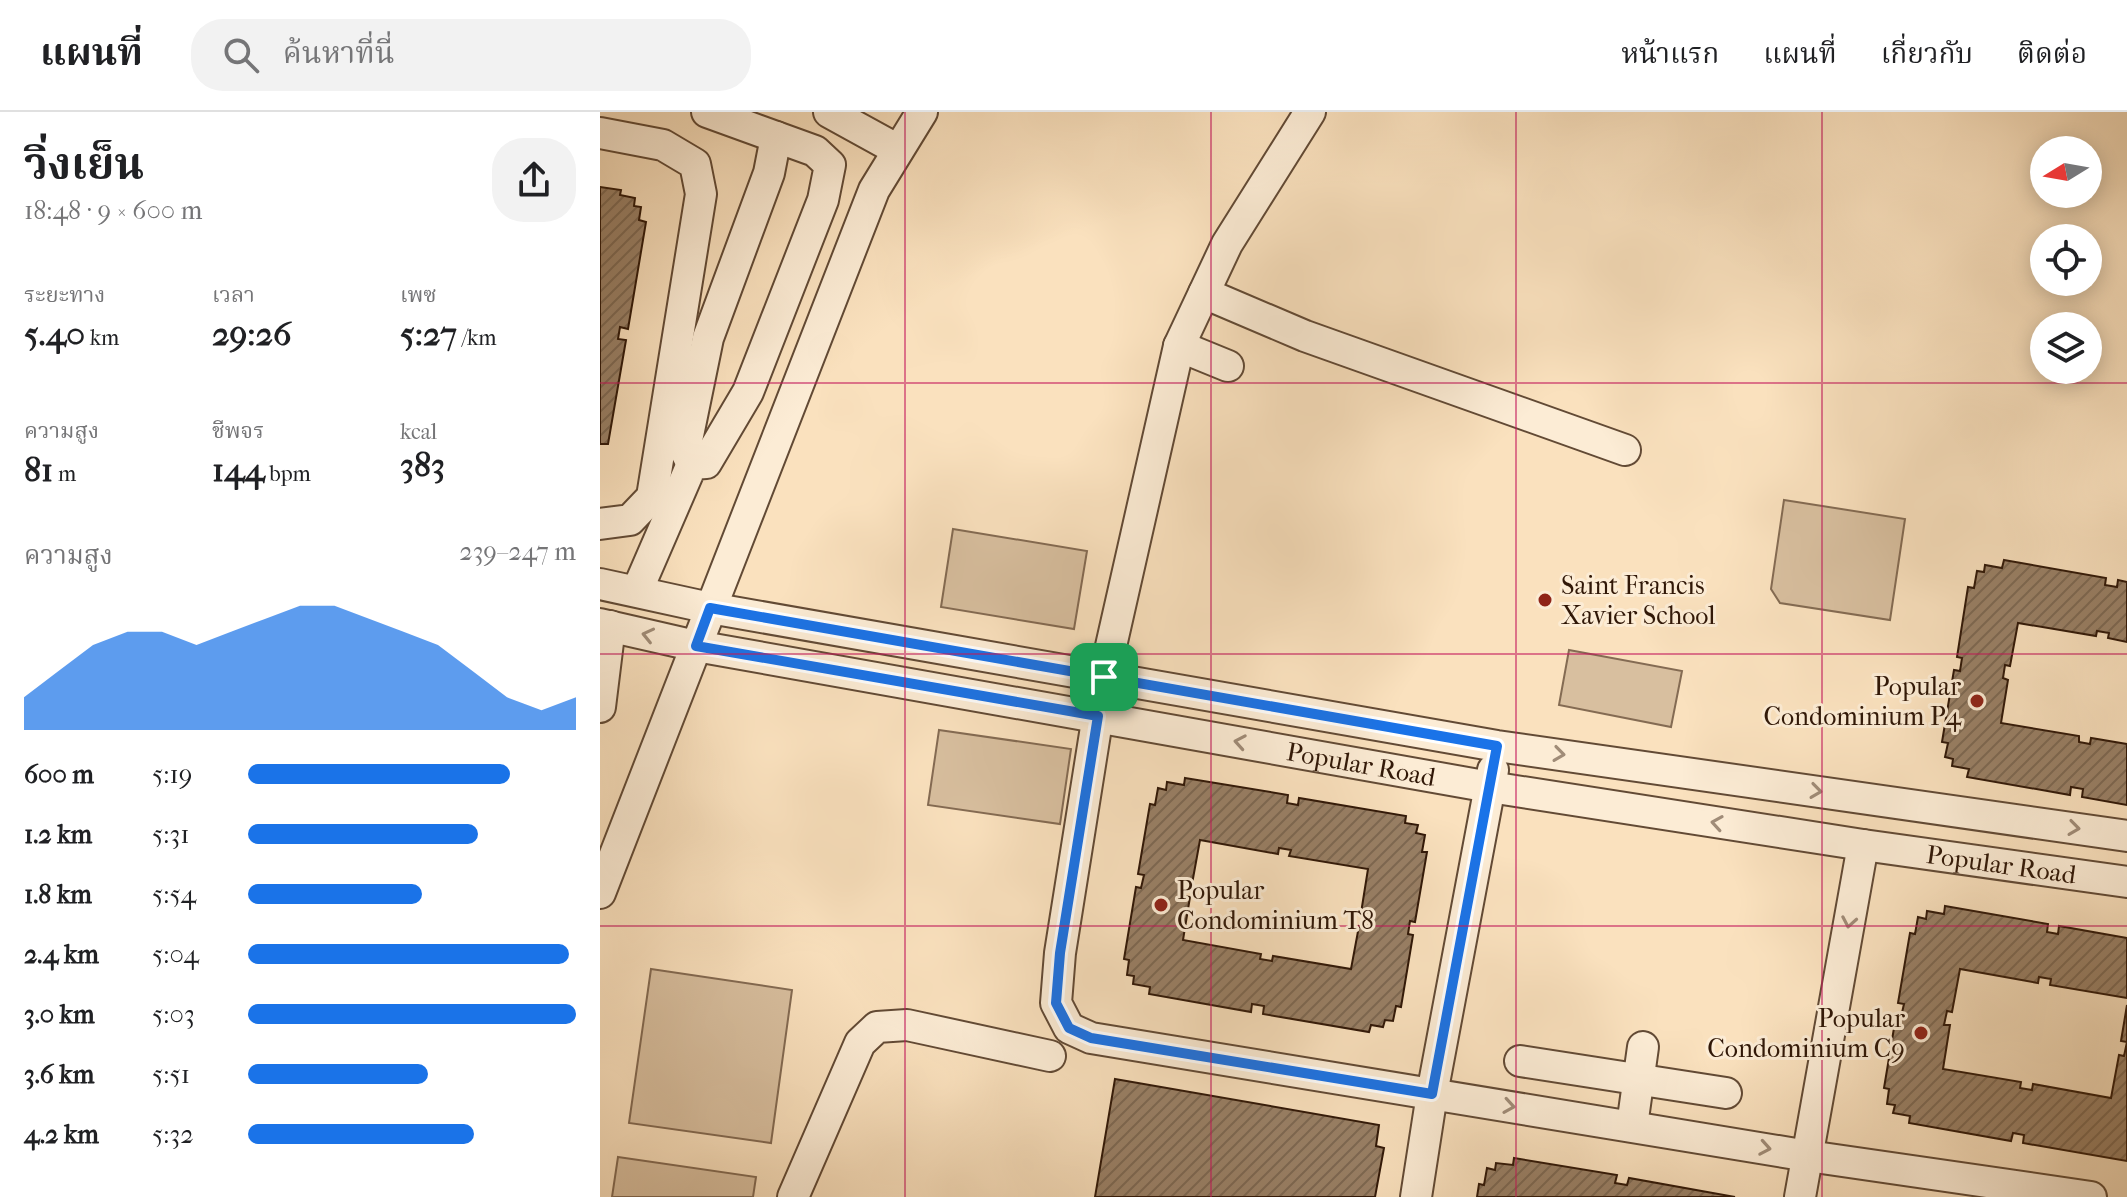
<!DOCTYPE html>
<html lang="th">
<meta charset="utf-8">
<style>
:root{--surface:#fff;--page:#f2f2f2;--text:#202124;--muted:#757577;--line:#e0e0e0;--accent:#1a73e8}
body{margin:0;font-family:"IM FELL French Canon","Noto Serif Thai",serif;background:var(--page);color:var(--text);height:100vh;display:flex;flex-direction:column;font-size:30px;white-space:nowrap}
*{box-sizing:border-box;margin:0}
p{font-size:26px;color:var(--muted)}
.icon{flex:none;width:44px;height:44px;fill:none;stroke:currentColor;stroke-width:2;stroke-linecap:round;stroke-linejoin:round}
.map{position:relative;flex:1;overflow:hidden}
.sheet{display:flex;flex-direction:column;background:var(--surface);width:600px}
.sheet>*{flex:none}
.needle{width:52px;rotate:259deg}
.buttons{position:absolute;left:1430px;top:24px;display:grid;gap:16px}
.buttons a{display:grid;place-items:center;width:72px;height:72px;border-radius:50%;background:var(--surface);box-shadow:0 4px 20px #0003;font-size:40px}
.pin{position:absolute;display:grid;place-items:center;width:68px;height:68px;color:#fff;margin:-34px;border-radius:16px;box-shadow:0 4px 12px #0006}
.round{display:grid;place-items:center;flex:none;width:84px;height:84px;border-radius:32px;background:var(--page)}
.head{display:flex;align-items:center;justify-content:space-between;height:136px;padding:0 24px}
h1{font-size:44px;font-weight:700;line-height:60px}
.figures{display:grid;grid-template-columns:repeat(3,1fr);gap:12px;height:136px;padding:8px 24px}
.figures div{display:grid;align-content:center}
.figures b{font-size:34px;font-weight:700}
.figures small{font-size:22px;font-weight:400}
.figures p{font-size:22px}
.chart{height:224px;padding:16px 24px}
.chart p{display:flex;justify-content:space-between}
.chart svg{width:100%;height:144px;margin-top:8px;fill:var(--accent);opacity:.7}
ul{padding:0 24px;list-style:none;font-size:26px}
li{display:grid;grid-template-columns:128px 96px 1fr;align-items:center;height:60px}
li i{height:20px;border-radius:10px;background:var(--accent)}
header{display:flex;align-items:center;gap:48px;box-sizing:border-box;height:112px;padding:0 40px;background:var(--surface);border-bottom:2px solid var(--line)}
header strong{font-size:38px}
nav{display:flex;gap:44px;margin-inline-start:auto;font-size:28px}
.search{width:560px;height:72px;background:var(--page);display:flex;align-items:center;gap:20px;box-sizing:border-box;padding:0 28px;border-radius:32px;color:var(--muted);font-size:30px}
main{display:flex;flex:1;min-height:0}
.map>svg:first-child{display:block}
.park{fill:#d8bf9f;stroke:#846b53;stroke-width:2}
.building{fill:url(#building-hatch);stroke:#301707;stroke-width:2;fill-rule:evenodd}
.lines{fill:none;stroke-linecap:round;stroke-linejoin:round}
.minor-casing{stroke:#624a35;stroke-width:34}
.minor{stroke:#fcecd5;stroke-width:30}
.oneway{stroke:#a08c78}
.route-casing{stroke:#fff;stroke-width:16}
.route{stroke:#1a73e8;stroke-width:10}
.grid{fill:none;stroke:#c2185b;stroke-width:2;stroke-opacity:0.55}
.poi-dot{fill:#8f2418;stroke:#fcecd5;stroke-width:3}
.labels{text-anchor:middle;stroke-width:6;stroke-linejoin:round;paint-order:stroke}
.poi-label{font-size:26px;fill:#301707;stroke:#fcecd5;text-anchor:start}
.street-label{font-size:26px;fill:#301707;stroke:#fcecd5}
</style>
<header>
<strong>แผนที่</strong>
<div class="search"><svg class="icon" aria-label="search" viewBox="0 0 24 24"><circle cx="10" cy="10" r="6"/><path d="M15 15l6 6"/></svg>ค้นหาที่นี่</div>
<nav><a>หน้าแรก</a><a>แผนที่</a><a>เกี่ยวกับ</a><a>ติดต่อ</a></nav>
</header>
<main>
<section class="sheet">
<div class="head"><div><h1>วิ่งเย็น</h1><p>18:48 · 9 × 600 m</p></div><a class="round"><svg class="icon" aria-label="share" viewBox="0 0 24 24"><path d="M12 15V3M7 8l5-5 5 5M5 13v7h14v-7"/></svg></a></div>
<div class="figures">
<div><p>ระยะทาง</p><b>5.40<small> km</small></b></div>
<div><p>เวลา</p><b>29:26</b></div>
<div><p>เพซ</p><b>5:27<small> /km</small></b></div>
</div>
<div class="figures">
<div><p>ความสูง</p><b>81<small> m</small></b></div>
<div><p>ชีพจร</p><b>144<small> bpm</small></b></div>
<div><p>kcal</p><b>383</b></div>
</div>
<div class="chart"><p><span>ความสูง</span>239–247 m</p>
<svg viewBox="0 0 160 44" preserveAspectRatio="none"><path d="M0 44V34L10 26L20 18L30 14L40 14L50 18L60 14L70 10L80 6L90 6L100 10L110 14L120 18L130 26L140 34L150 38L160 34V44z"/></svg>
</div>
<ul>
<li><b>600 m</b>5:19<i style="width:80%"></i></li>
<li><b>1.2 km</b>5:31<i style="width:70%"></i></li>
<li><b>1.8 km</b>5:54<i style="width:53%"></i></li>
<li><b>2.4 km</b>5:04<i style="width:98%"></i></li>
<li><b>3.0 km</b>5:03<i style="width:100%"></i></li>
<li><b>3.6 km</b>5:51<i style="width:55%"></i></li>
<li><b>4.2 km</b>5:32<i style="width:69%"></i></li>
</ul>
</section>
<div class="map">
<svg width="1527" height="1085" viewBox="0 0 1527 1085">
<defs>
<pattern id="building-hatch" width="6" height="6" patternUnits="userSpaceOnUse" patternTransform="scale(2)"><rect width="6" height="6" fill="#998066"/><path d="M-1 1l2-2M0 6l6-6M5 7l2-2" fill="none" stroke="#7d6852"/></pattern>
</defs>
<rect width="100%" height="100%" fill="#fae1be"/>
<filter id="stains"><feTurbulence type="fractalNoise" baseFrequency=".0025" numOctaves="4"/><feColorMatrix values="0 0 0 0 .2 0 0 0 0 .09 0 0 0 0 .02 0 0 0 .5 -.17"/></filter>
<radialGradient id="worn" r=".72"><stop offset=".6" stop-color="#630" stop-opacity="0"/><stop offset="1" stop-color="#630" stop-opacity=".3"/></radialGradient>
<g class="park">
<polygon points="1184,388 1305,407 1290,508 1180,491 1171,477"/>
<polygon points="353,417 487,439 474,517 341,495"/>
<polygon points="969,538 1082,559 1071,615 959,593"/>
<polygon points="339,618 471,637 460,712 328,693"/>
<polygon points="51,857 192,878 171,1031 29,1011"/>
<polygon points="18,1045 156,1065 153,1085 12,1085"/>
</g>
<g class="building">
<polygon points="0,75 21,78 20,83 35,86 34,94 41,95 39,108 46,110 28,217 20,215 18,227 26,228 8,332 0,332"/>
<polygon points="1404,448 1506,466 1505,473 1517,475 1518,468 1527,470 1527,530 1508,526 1509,521 1497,519 1496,524 1418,511 1410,554 1405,553 1403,566 1408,568 1401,611 1479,624 1479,630 1490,632 1491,626 1527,632 1527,693 1482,685 1483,677 1471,675 1470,683 1367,665 1369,657 1352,654 1353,647 1345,645 1348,631 1342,630 1354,558 1360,559 1362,546 1357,545 1368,475 1374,476 1377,459 1384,460 1385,453 1402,456"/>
<path d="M585,666L688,683L687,691L698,693L699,686L806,704L805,711L818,713L816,721L825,723L822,740H827L815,810L810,809L808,822L813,823L801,895L796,894L793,909L785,908L783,915L771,913L769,920L663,902L664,894L652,892L651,900L549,882L550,875L533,872L534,864L527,863L529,848L524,847L536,775L541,776L544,763L538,762L550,692L555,693L558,676L566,678L567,670L584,673ZM600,728L678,742L679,736L691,738L689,744L768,757L761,801L767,802L764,815L759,814L751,857L673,844L672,849L660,847L661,842L583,828L590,785L584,784L587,771L592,772Z"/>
<polygon points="1345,794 1448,812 1447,820 1458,822 1459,814 1527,826 1527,886 1450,873 1451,867 1439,865 1438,871 1360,857 1352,900 1347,899 1344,913 1350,913 1343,957 1421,970 1420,976 1432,978 1433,972 1511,986 1519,943 1524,944 1527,930 1521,929 1527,893 1527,1049 1423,1031 1424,1023 1413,1021 1411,1029 1309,1011 1310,1004 1293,1001 1295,993 1287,992 1289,977 1284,976 1296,904 1301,905 1304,892 1298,891 1310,821 1315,822 1318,805 1326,807 1327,799 1344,802"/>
<polygon points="515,967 779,1013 776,1034 784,1036 775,1085 495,1085"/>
<polygon points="914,1046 1017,1063 1015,1071 1027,1073 1029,1066 1135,1085 877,1085 879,1072 884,1073 887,1056 895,1058 896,1051 913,1053"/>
</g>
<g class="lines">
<defs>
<g id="minor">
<polyline points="229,0 298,38"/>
<polyline points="710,0 627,132 579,234 504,565 460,841 456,891 469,916 491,926 1208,1044 1491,1085"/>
<polyline points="0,21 63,33 95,52 101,82 52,385 30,408 0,412"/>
<polyline points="604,181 705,224 1025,338"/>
<polyline points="579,234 628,254"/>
<polyline points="92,352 85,338 108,226 169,61 176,25"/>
<polyline points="0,472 110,496 897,634 1527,724"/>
<polyline points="37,479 92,352 106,351 148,280 223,88 230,53 215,39 107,0"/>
<path id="s1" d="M0,512L96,534L890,675L1263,733L1527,770"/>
<polyline points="0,595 10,514"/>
<polyline points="0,781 274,78 322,0"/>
<polyline points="920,949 1126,981"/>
<polyline points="1032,1014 1043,935"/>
<polyline points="193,1085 260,931 277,915 307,913 450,944"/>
<polyline points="816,1085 832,982 893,658"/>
<polyline points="1200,1085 1263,733"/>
</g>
</defs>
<use href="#minor" class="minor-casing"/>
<use href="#minor" class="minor"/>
</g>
<defs><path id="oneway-chevron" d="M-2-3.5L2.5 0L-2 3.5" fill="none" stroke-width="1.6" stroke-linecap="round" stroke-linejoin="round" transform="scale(2)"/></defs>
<g class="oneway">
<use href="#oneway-chevron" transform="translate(48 523) rotate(-167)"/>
<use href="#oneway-chevron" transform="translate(640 630) rotate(-170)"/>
<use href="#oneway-chevron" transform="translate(959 642) rotate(8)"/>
<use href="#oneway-chevron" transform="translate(1216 679) rotate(8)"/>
<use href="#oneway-chevron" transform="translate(1117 711) rotate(-171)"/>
<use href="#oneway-chevron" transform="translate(1474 716) rotate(8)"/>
<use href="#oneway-chevron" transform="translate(1249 810) rotate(100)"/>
<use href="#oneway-chevron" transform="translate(909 994) rotate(9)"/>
<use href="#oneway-chevron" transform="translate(1165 1036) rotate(10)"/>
</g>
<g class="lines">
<defs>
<polygon id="route" points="110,496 897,634 832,982 491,926 469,916 456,891 460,841 498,604 96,534"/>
</defs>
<use href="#route" class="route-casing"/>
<use href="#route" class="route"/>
</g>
<path class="grid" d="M305,0V1085M611,0V1085M916,0V1085M1222,0V1085M0,271H1527M0,542H1527M0,814H1527"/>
<g class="poi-dot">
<circle cx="945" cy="488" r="8"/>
<circle cx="1377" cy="589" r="8"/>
<circle cx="561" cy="793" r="8"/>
<circle cx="1321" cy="921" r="8"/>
</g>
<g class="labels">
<g class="poi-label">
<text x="961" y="482">Saint Francis<tspan x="961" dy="30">Xavier School</tspan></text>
<text x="1361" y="583" text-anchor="end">Popular<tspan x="1361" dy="30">Condominium P4</tspan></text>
<text x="577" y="787">Popular<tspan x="577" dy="30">Condominium T8</tspan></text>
<text x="1305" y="915" text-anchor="end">Popular<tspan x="1305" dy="30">Condominium C9</tspan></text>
</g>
<g class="street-label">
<text dy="9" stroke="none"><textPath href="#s1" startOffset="774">Popular Road</textPath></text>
<text dy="9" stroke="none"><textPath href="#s1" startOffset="1422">Popular Road</textPath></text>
</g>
</g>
<rect width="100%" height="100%" filter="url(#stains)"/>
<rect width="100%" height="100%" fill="url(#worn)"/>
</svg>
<div class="buttons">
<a><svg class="needle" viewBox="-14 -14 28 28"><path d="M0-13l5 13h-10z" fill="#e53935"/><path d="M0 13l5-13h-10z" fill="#757577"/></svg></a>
<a><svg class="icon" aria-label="locate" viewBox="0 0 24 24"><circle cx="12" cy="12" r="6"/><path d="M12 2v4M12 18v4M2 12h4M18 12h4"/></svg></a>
<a><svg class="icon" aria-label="layers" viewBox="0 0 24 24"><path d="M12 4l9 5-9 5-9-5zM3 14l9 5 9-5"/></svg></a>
</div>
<div class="pin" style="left:504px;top:565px;background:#1e9e55"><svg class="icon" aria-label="arrive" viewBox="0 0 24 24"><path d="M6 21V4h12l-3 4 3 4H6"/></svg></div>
</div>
</main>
